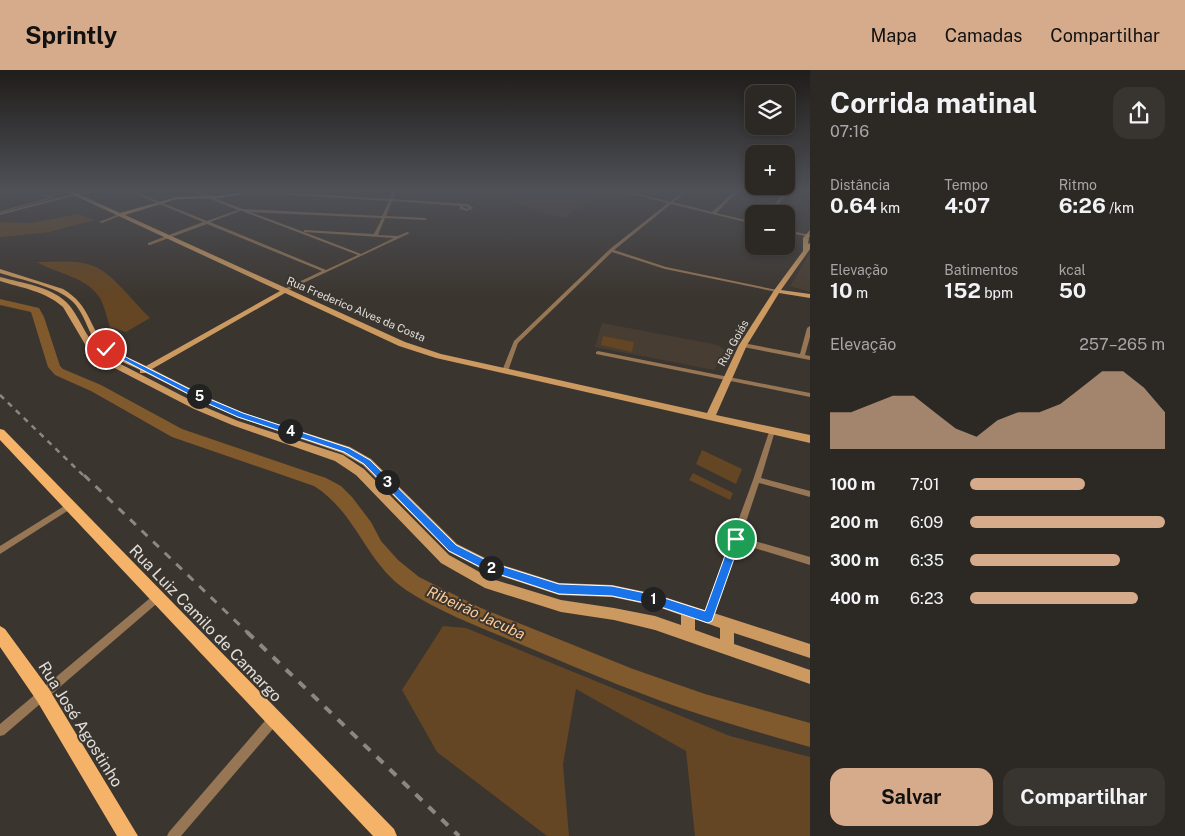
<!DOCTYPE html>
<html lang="pt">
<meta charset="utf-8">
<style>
:root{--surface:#2c2823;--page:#383430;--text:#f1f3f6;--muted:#a6a6a6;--line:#484441;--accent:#d6ab8b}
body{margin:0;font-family:"Public Sans",sans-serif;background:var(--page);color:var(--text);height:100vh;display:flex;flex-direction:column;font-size:19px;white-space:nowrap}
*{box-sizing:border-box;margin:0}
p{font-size:16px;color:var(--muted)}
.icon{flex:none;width:28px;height:28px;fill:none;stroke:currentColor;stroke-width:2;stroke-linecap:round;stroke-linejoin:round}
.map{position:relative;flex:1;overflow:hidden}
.details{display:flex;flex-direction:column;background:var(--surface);width:375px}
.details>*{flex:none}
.tools{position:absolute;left:745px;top:15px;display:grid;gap:10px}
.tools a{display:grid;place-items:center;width:50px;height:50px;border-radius:10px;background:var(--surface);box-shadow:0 2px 8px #0003,0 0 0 1px var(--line);font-size:25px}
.pin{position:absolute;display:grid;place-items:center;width:42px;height:42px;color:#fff;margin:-21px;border:2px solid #fff;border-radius:50%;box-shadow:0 1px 5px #0007}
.km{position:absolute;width:25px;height:25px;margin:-12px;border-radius:50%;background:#222;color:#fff;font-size:14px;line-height:25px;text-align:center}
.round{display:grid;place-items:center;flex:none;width:52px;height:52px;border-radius:15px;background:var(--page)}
.headline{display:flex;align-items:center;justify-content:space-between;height:85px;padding:0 20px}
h1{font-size:28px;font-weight:700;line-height:38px}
.figures{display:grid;grid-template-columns:repeat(3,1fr);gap:8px;height:85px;padding:5px 20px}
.figures div{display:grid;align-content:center}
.figures b{font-size:21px;font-weight:700}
.figures small{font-size:14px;font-weight:400}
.figures p{font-size:14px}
.chart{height:140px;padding:10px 20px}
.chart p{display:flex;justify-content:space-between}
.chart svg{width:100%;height:90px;margin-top:5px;fill:var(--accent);opacity:.7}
.cta{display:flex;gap:10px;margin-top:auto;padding:10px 20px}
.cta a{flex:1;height:58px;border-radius:15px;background:var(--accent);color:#111;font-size:20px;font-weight:700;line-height:58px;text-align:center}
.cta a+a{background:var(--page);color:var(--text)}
ul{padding:0 20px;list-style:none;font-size:16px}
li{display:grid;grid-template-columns:80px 60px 1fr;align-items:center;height:38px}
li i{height:12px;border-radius:6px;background:var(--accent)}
header{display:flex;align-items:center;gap:30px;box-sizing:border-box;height:70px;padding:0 25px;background:var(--accent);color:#111}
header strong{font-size:24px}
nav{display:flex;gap:28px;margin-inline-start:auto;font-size:18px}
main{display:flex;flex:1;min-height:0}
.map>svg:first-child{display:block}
.built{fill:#483d32}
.green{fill:#644524}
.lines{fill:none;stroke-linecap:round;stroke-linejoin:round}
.stream{stroke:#9d8160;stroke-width:1}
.river{fill:#80592c;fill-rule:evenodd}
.street{fill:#967654;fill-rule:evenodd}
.secondary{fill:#cc9961;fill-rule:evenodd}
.primary{fill:#f5b36a;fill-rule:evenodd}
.rail-far2{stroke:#8c8781;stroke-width:2.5;stroke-dasharray:5.5 5.5;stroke-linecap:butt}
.rail-far1{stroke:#8c8781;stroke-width:3;stroke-dasharray:8 8;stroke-linecap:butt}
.rail{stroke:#8c8781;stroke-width:4;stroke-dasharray:9 9;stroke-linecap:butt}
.route{fill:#1a73e8;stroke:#fff}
.labels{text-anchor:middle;stroke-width:4;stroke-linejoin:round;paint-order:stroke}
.far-street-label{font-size:11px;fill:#e1ddd9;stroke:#3b352f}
.water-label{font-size:15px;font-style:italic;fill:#fecc98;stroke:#3b352f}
.near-street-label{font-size:16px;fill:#e1ddd9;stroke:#3b352f}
</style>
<header>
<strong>Sprintly</strong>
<nav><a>Mapa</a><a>Camadas</a><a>Compartilhar</a></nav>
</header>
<main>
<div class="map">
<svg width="810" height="766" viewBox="0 0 810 766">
<rect width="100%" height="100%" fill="#3b352f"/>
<g class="built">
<polygon points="485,121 591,121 600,123 564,148 480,123"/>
<polygon points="810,183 810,222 790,216"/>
<polygon points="602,253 718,275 726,281 714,300 595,277"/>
</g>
<g class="green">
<polygon points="78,144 94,150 49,162 0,167 0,152 30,153"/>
<path d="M37,192C55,192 79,189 96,197C115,206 134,233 150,248L126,262L110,257C107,248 105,238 101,230C89,207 57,204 37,192Z"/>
<polygon points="603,266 634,272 632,282 601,275"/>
<polygon points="702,380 742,399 736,414 696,394"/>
<polygon points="693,403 733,423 730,430 689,410"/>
<polygon points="443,556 466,558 730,666 810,687 810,766 695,766 686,681 576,619 563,694 569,766 547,766 437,682 402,620"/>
</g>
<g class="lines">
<g class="stream">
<polyline points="42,121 43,125 52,127"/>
<polyline points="79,122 84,121"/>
<polyline points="0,142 54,127"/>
</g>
<path class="river" d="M0,229L39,238L44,247L60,296L63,299L101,315L182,359L326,408L341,416L352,427L371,452L381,471L398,490L419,507L481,538L633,599L705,624L810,653V677C775,667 739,657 705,646C646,627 589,603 532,579C490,561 444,545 406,520C365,492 357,443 314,416L172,367L91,321L55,305L48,297L31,242L0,235Z"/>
<g class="street">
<polygon points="91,121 98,121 69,127 0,145 0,143 69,125"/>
<path d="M128,121H133L207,151L238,140L190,121H195L243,139L382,146L389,131L258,123L259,121L390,129L393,121H397L393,129L467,134L474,138L467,141L460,139V136L392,131L386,146L425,148L427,149L425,150L385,148L378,165L398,166L407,162L410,163L284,222H282V220L322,201L207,154L150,175H148V173L203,152ZM463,136H466L469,138L467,139L463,137ZM240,141H242L358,185L326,200L210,152ZM250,142L382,148L374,164L305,160H304V162ZM304,162H305L394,168L361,184Z"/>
<polygon points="464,121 481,121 483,122 481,123"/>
<polygon points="620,121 626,121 670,132 684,121 688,121 673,132 712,142 735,121 739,121 716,143 754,152 754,154 671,134 614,180 666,197 777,220 779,221 777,222 665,199 612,182 518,273 508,301 505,303 503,302 502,301 514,271 610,179 668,133"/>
<polygon points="786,121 790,121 770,144 766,144"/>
<polygon points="119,144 122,145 102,153 99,152"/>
<polygon points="786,160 810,165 810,167 786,162"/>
<polygon points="810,256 810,267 805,285 810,286 810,290 743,277 740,275 743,273 800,284 807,258"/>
<polygon points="598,281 810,323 810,327 596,284 596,282"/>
<polygon points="770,359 774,359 775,361 761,408 810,421 810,427 759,413 741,467 810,487 810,495 738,473 713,547 711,550 708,551 705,550 703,547 753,410"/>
<polygon points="69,433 72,434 73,436 72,438 0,484 0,476"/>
<polygon points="158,523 161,524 162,527 161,530 4,665 0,666 0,654 155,524"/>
<polygon points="274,644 278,645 279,649 278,653 181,766 167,766 169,762 270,645"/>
</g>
<path class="secondary" d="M65,121H71L120,143L177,127L218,126L253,121H266L218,128L177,129L125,145L405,272L441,284L707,343L739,275L775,219L803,181V168L810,160L808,174L810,173V179L781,220L810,224V228L779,223L747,275L716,345L810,365V373L436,288L399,276L285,223L152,299L207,327L243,343L350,377L371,389L457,474L493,492L559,513L612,515L655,524L810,574V588L734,563V574L810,600V614L655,560L614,550L561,542L485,518L441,493L356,405L335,391L232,355L194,339L99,290L89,281L63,237C45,221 22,218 0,211V207C22,213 54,217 69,235C82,251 88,273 105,286L200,335L238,351L343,385L364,399L449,485L492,509L561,530L614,538L655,546L681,555V545L655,536L612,527L559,525L486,501L449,482L363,395L342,383L237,347L201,331L146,303H140V300C128,294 112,288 102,280C88,266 86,244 72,231C56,216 21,210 0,203V199L63,219C92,236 88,259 108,276C118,285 134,290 146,296L280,221ZM695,549L720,558V569L695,560Z"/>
<g class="primary">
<polygon points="0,359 4,360 394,759 397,766 373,766 0,370"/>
<polygon points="0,556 5,559 49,619 138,766 117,766 37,631 0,577"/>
</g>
<polyline class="rail-far2" points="0,325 85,407"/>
<polyline class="rail-far1" points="84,405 248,563"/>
<polyline class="rail" points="247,562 459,766"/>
</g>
<linearGradient id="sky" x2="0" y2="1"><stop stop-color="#201d1a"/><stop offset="0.53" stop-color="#4f5158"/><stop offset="1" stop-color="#4f5158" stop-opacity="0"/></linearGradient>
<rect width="810" height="228" fill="url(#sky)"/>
<polygon class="route" points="104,278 108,278 207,328 243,343 349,378 370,390 456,475 492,493 559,514 612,516 655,525 705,541 731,469 733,466 739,466 741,469 712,551 708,553 655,535 612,526 559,524 486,500 449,481 364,394 344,382 238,347 202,331 104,280"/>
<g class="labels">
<g class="far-street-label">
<text transform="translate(356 239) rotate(23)" y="4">Rua Frederico Alves da Costa</text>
<text transform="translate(733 273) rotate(-61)" y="4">Rua Goiás</text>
</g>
<g class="water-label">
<text transform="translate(476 543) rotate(25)" y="5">Ribeirão Jacuba</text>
</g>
<g class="near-street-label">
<text transform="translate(206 553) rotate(46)" y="6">Rua Luiz Camilo de Camargo</text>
<text transform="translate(81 654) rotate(58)" y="6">Rua José Agostinho</text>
</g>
</g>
</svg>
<div class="tools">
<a><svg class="icon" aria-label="layers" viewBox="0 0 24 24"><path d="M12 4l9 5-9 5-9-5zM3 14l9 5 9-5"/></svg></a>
<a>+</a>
<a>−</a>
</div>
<div class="pin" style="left:736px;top:469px;background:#1e9e55"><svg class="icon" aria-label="arrive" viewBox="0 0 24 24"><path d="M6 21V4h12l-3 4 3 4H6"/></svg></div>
<div class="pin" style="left:106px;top:279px;background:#d93025"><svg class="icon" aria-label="check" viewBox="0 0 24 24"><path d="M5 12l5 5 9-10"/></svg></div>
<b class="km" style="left:653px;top:529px">1</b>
<b class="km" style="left:491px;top:498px">2</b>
<b class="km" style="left:387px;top:412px">3</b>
<b class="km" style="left:290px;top:361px">4</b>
<b class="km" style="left:199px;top:326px">5</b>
</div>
<section class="details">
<div class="headline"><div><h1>Corrida matinal</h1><p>07:16</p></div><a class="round"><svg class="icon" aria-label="share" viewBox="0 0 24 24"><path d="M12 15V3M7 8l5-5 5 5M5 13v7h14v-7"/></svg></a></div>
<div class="figures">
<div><p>Distância</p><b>0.64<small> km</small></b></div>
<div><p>Tempo</p><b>4:07</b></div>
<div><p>Ritmo</p><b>6:26<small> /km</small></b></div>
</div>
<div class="figures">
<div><p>Elevação</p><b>10<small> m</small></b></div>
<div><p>Batimentos</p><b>152<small> bpm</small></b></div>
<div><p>kcal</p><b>50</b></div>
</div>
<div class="chart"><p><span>Elevação</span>257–265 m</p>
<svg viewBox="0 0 160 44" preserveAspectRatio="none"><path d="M0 44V26L10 26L20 22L30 18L40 18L50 26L60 34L70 38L80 30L90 26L100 26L110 22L120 14L130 6L140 6L150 14L160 26V44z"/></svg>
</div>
<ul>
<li><b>100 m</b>7:01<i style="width:59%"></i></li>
<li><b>200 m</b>6:09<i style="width:100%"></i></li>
<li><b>300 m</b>6:35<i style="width:77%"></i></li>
<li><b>400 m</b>6:23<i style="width:86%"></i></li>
</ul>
<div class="cta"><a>Salvar</a><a>Compartilhar</a></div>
</section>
</main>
